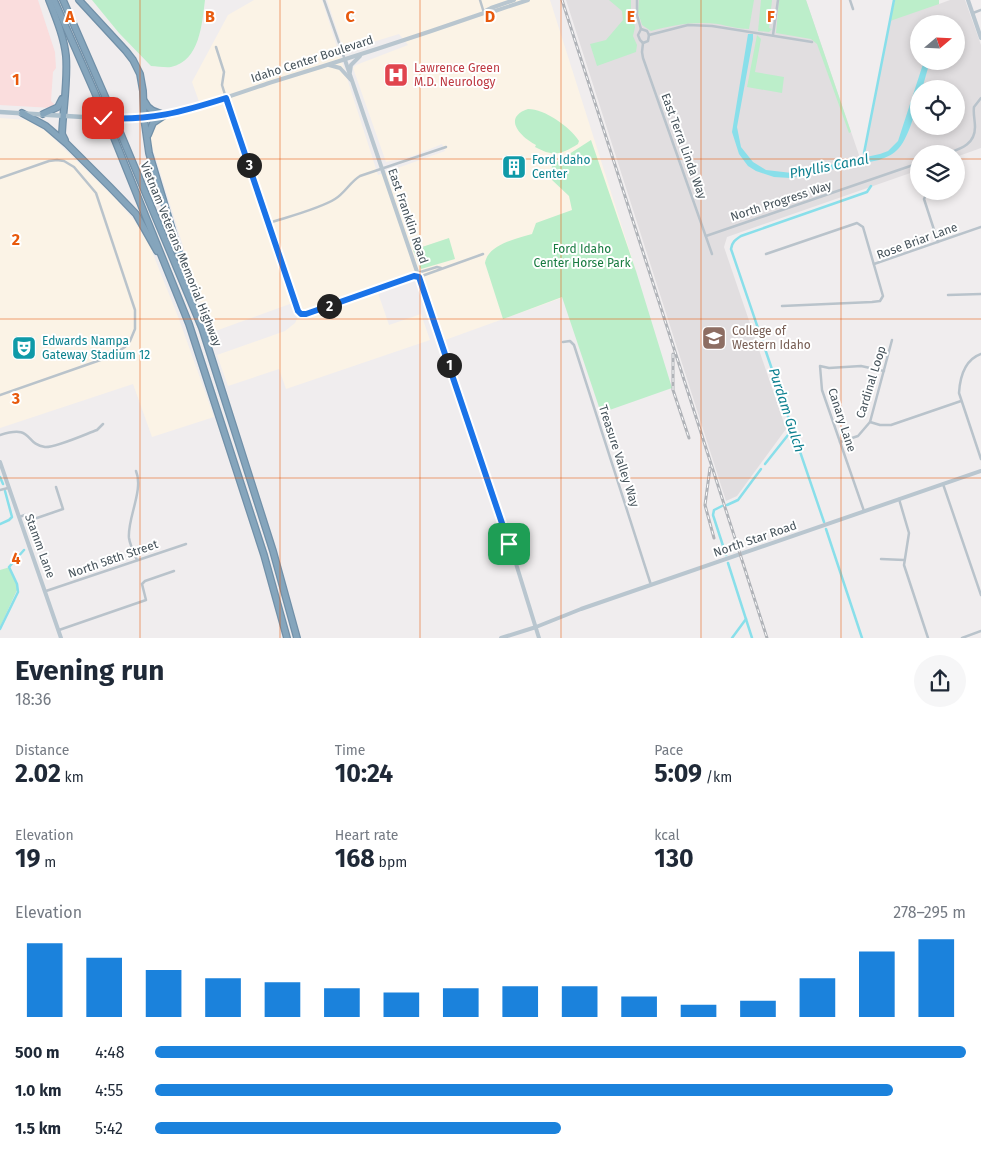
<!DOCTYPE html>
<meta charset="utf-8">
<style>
:root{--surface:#fff;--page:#f6f6f7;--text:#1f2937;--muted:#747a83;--accent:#1b82dc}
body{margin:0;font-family:"Fira Sans",sans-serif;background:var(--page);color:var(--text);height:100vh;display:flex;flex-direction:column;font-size:19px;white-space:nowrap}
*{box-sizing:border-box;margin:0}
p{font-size:16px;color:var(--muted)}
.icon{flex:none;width:28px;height:28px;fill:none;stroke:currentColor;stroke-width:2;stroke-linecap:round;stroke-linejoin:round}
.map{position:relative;height:638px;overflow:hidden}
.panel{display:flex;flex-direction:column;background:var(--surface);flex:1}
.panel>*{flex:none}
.needle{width:32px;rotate:71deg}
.controls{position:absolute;left:910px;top:15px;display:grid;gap:10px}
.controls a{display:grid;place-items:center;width:55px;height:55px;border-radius:50%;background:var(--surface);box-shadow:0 2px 8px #0003;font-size:25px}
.pin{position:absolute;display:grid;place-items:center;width:42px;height:42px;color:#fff;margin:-21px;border-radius:10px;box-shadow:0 2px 8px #0006}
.km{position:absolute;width:25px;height:25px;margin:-12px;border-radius:50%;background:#222;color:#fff;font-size:14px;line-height:25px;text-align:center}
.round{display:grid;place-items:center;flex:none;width:52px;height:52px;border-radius:26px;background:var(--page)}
.headline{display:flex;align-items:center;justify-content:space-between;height:85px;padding:0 15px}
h1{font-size:28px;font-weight:700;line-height:38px}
.figures{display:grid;grid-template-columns:repeat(3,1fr);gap:8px;height:85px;padding:5px 15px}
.figures div{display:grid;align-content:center}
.figures b{font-size:25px;font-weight:700}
.figures small{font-size:14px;font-weight:400}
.figures p{font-size:14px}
.chart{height:140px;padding:10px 15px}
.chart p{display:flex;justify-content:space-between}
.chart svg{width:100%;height:90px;margin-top:5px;stroke:var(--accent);stroke-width:6}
ul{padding:0 15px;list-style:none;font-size:16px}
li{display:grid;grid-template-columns:80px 60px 1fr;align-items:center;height:38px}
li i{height:12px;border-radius:6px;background:var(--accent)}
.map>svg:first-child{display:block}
.commercial{fill:#fbf3e6}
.education{fill:#e1dee0;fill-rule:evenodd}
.medical{fill:#fadddd}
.green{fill:#bceeca}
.water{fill:#89dfea}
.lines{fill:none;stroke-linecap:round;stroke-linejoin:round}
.canal{stroke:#89dfea;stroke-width:2.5}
.highway-casing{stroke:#7190a8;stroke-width:8}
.street{stroke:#b9c3cb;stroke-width:2.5}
.secondary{stroke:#b9c6cf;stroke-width:4}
.primary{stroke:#adc0cc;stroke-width:4.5}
.highway{stroke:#85a5bc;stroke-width:5.5}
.rail-casing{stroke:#b0b3b8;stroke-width:3}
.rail{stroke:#fff;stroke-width:1;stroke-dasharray:4;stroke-linecap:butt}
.highway-bridge-casing{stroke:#7190a8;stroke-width:8;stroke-linecap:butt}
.highway-bridge{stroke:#85a5bc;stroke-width:5.5}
.route-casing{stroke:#fff;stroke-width:10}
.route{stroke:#1a73e8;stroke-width:6}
.grid{fill:none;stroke:#e8590c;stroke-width:1;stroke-opacity:0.55}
.labels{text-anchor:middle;stroke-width:4;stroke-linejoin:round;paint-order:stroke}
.street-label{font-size:12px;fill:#46535b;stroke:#fff}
.health-label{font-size:12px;fill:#be3a42;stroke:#fff;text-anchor:start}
.culture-label{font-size:12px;fill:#0d838f;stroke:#fff;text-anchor:start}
.park-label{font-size:12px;fill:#187b40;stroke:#fff}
.education-label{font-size:12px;fill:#785e54;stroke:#fff;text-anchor:start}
.water-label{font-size:14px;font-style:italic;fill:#0e8090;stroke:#fff}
.grid-label{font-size:16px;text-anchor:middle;font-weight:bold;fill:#e8590c;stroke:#fff;stroke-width:4;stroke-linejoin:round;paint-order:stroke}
</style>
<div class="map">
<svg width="981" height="638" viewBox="0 0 981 638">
<rect width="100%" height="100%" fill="#f0edee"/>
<g class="commercial">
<polygon points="254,0 322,0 378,175 445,151 442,144 413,156 386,162 353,68 356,65 408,45 399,34 344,51 327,0 550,0 636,271 445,340 422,271 376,287 389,325 421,314 430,340 286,389 279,369 228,386 217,355 285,331 295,323 301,310 298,301 210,333 151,143 151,132 155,125 161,121 202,110 192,82 228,15"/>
<polygon points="0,118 27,120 47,132 114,197 134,220 149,244 179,319 214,417 152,437 133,384 0,428"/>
</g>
<path class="education" d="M566,0H806L860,158L863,157L895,0H939V4L950,0H965L981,45V148L956,157V154H919V170L727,237L724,247L786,429L737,496L726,501ZM919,24H956V61H919ZM919,89H956V126H919Z"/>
<polygon class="medical" points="0,0 38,0 55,52 56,68 53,72 51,101 55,105 52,108 0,105"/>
<g class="green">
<path d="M92,0H205C202,23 200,61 171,67C166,68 157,66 151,66L119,33Z"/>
<polygon points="609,0 631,0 631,11 635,27 633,36 637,45 636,52 597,66 590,44 606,40 623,20 622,11"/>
<path d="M639,0H754L749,29C739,29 728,26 718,24C695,21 673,25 651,31L642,25L638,12Z"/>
<polygon points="761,0 772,0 769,28 772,29 769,32 758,31"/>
<polygon points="779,0 806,0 851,132 849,133 817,44 811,39 776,33"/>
<polygon points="895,0 939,0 939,4 890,21"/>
<polygon points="757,35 761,39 755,72 784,77 782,93 747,87"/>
<path d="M528,109C545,109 570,127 579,141L578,144C560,155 554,157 535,147L536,145C522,138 501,118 528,109Z"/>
<path d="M591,140L636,271L672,388L601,413L562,297L503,319L485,263C488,244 516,239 532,234L536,223L572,210L569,196L551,179L552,165Z"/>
<polygon points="449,238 455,259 421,269 413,250"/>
<polygon points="10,567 18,588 0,627 0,570"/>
</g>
<path class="water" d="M748,34H753V39L737,127L741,147L753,162L766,170L792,173L880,154L888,151L898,141L924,61H930L922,89H919C919,103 909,137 899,148C894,154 887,157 879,160L790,178L774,177L756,171L748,166L739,154L732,132Z"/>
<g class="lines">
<g class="canal">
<polyline points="864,153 894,0"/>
<polyline points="765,464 792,430"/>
<polyline points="0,477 3,484"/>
<polyline points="727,505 738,500 761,469"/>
<polyline points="722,506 714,510 713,515 726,555"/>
<path d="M824,522L731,249C732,242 735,240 741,236L867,192L871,186"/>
<polyline points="0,524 9,520 12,517 5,491"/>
<polyline points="826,529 862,638"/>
<polyline points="728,563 752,638"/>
<polyline points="0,629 18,592 17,584 9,567 24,550"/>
<polyline points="732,638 746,619"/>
</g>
<defs>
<g id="highway">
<path d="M49,0C56,18 64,37 66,56C68,81 63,110 62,134L65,140"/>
<polyline points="54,0 102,109"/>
<polyline points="63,0 111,110"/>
<polyline points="79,0 126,51 133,60 140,74 143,91 144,118 149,153 193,299"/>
<path d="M145,102C149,111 156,112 165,115"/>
<polyline points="22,113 46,126 67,144 110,187 136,214 157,251"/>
<polyline points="43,114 58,107 62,99"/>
<polyline points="108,123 189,324 264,555 287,638"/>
<polyline points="117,125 202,328 273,551 297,638"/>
<polyline points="148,135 153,123 165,115"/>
</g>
</defs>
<use href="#highway" class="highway-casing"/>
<g class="street">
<polyline points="324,0 345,60"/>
<polyline points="480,0 484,13"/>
<polyline points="637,0 637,15 641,29"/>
<polyline points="850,0 853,9"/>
<polyline points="973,13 981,10"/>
<polyline points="641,29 638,35 640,40 643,43"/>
<polyline points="641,29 647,31 649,35"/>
<polyline points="649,35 688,25 712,26 812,42"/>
<polyline points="773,35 778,0"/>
<polyline points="643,43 642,52 643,58 712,254"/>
<polyline points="643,43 648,41 649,35"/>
<polyline points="216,47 224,72 222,85 226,98"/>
<path d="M946,154C960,149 975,145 975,127C975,120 973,114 974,107L981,98"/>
<polyline points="0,178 49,161 57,160 64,161 74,167 96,193 135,310 135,329 130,341 125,347 109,357 0,395"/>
<polyline points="932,191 926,195 924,199 938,242"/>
<path d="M269,223C287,217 319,209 335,199C345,193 350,182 360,176L446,147"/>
<polyline points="706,236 919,163"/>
<polyline points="766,254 857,223 863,227 883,296 880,301 872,302 782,306"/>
<polyline points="874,264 981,227"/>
<polyline points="417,273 437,267 441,268"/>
<polyline points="419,277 483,254"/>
<polyline points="948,295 981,294"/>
<polyline points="563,342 570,341 574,345 651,585"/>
<path d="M981,354C964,360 960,377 959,393L981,459"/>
<polyline points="870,422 880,425 891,425 961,401"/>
<path d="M0,435C34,424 24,444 45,447C55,448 86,434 97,430L103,424"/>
<polyline points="840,442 858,436 870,422 892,340"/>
<path d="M136,471C144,490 127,519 129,538C130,545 134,553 137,560"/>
<polyline points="943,484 981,595"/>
<polyline points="0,490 8,488"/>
<polyline points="899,499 909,533 904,565 928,638"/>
<polyline points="864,511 822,390 820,366 829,368 861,366 884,371"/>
<polyline points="19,517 25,515 34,519 63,509 56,487"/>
<polyline points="881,559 904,560"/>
<polyline points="46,591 186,544"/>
<polyline points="59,630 146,600 142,584 145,581 174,571"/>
<polyline points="962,638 981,631"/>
</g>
<g class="secondary">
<polyline points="968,0 981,38"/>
<polyline points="485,11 491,8 514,0"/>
<polyline points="345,60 513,554 539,638"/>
<polyline points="329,65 340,68 351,80"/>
<polyline points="350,72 351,65 360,56"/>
<polyline points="226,98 299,313 306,314 405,280 417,273"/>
<path d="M144,118C187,112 228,97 269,83C341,61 412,38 484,13L492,12L528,0"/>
<polyline points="0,462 61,638"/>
<polyline points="501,638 536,627 581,609 981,471"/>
</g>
<polyline class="primary" points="0,112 116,119 144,118"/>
<use href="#highway" class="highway"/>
<defs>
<g id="rail">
<polyline points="562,0 767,638"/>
<polyline points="673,354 673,390 689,438"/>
<polyline points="710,468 705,505 714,538"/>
</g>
</defs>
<use href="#rail" class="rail-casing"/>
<use href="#rail" class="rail"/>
<defs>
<g id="highway-bridge">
<polyline points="102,109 108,123"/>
<polyline points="111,110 117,125"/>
</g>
</defs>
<use href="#highway-bridge" class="highway-bridge-casing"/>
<use href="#highway-bridge" class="highway-bridge"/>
</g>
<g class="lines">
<defs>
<path id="route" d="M103,118C150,121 182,112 226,98L298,311L301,314H306L414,276L419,277L509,544"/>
</defs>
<use href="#route" class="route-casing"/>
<use href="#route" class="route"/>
</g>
<path class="grid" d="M140,0V638M280,0V638M420,0V638M561,0V638M701,0V638M841,0V638M0,159H919M956,159H981M0,319H981M0,478H981"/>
<defs>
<symbol id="hospital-square" viewBox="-11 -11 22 22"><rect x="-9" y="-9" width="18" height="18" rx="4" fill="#e0444e" stroke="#fff"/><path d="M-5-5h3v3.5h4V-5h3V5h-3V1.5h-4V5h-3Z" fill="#fff"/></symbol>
<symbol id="building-square" viewBox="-11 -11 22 22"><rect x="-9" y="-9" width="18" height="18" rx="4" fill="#0f9aa8" stroke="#fff"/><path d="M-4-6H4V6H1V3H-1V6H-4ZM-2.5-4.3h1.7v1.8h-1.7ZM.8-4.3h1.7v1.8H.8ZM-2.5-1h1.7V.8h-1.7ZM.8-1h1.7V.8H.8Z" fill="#fff"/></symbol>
<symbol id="university-square" viewBox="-11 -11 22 22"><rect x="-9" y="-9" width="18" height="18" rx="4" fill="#8d6e63" stroke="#fff"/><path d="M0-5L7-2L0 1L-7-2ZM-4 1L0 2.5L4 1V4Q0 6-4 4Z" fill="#fff"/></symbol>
<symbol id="theatre-square" viewBox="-11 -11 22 22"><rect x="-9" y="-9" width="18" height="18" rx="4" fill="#0f9aa8" stroke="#fff"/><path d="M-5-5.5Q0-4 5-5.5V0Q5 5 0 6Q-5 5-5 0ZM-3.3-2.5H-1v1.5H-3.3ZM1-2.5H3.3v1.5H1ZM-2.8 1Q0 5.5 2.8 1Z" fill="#fff"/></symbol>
</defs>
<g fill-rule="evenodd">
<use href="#hospital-square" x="382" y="61" width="28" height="28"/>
<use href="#building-square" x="500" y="153" width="28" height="28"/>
<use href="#university-square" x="700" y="324" width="28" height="28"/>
<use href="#theatre-square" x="10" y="334" width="28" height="28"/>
</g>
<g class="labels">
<g class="street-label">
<text transform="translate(312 59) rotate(-18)" y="4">Idaho Center Boulevard</text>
<text transform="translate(684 146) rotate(70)" y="4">East Terra Linda Way</text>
<text transform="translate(781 201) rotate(-18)" y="4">North Progress Way</text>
<text transform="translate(408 216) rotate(71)" y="4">East Franklin Road</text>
<text transform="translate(917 241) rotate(-20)" y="4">Rose Briar Lane</text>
<text transform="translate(181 254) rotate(68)" y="4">Vietnam Veterans Memorial Highway</text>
<text transform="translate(871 382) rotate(-73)" y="4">Cardinal Loop</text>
<text transform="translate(842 420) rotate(72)" y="4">Canary Lane</text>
<text transform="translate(619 456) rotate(72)" y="4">Treasure Valley Way</text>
<text transform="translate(755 539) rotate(-19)" y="4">North Star Road</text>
<text transform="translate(40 546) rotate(70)" y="4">Stamm Lane</text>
<text transform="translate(113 559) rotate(-19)" y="4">North 58th Street</text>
</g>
<g class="health-label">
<text x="414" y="72">Lawrence Green<tspan x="414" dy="14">M.D. Neurology</tspan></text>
</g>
<g class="culture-label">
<text x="532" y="164">Ford Idaho<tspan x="532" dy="14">Center</tspan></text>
<text x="42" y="345">Edwards Nampa<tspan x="42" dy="14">Gateway Stadium 12</tspan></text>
</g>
<g class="park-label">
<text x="582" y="253">Ford Idaho<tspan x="582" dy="14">Center Horse Park</tspan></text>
</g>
<g class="education-label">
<text x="732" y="335">College of<tspan x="732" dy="14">Western Idaho</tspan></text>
</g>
<g class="water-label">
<text transform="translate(829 166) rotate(-11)" y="5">Phyllis Canal</text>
<text transform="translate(787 410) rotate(72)" y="5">Purdam Gulch</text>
</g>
</g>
<g class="grid-label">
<text x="70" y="22">A</text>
<text x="210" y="22">B</text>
<text x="350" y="22">C</text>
<text x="490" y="22">D</text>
<text x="631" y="22">E</text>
<text x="771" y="22">F</text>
<text x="16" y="85">1</text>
<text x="16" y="245">2</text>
<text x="16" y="404">3</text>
<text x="16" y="564">4</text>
</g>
</svg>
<div class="controls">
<a><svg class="needle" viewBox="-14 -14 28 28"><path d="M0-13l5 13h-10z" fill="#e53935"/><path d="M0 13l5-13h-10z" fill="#747a83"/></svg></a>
<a><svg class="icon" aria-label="locate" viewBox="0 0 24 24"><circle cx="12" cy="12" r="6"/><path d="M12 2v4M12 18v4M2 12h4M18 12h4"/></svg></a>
<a><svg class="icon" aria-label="layers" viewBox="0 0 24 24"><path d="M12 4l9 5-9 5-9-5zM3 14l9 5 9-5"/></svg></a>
</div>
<div class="pin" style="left:509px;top:544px;background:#1e9e55"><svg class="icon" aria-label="arrive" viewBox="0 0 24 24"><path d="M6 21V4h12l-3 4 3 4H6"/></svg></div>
<div class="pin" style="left:103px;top:118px;background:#d93025"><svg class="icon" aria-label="check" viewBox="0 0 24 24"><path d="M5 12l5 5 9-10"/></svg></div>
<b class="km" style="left:449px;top:365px">1</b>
<b class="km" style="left:329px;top:306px">2</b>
<b class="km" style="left:249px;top:165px">3</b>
</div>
<section class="panel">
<div class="headline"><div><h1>Evening run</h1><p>18:36</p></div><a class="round"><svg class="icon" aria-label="share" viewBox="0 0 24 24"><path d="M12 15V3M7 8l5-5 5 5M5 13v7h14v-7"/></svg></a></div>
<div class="figures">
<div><p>Distance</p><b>2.02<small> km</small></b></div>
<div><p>Time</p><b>10:24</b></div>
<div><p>Pace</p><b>5:09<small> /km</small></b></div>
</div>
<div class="figures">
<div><p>Elevation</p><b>19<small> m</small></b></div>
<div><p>Heart rate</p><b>168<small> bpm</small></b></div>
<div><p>kcal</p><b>130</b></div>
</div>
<div class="chart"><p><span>Elevation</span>278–295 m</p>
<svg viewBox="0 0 160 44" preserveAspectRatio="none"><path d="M5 44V8M15 44V15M25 44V21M35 44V25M45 44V27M55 44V30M65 44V32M75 44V30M85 44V29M95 44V29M105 44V34M115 44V38M125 44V36M135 44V25M145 44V12M155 44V6"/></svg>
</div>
<ul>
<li><b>500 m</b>4:48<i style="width:100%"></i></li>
<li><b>1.0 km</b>4:55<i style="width:91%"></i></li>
<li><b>1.5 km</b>5:42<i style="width:50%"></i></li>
</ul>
</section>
